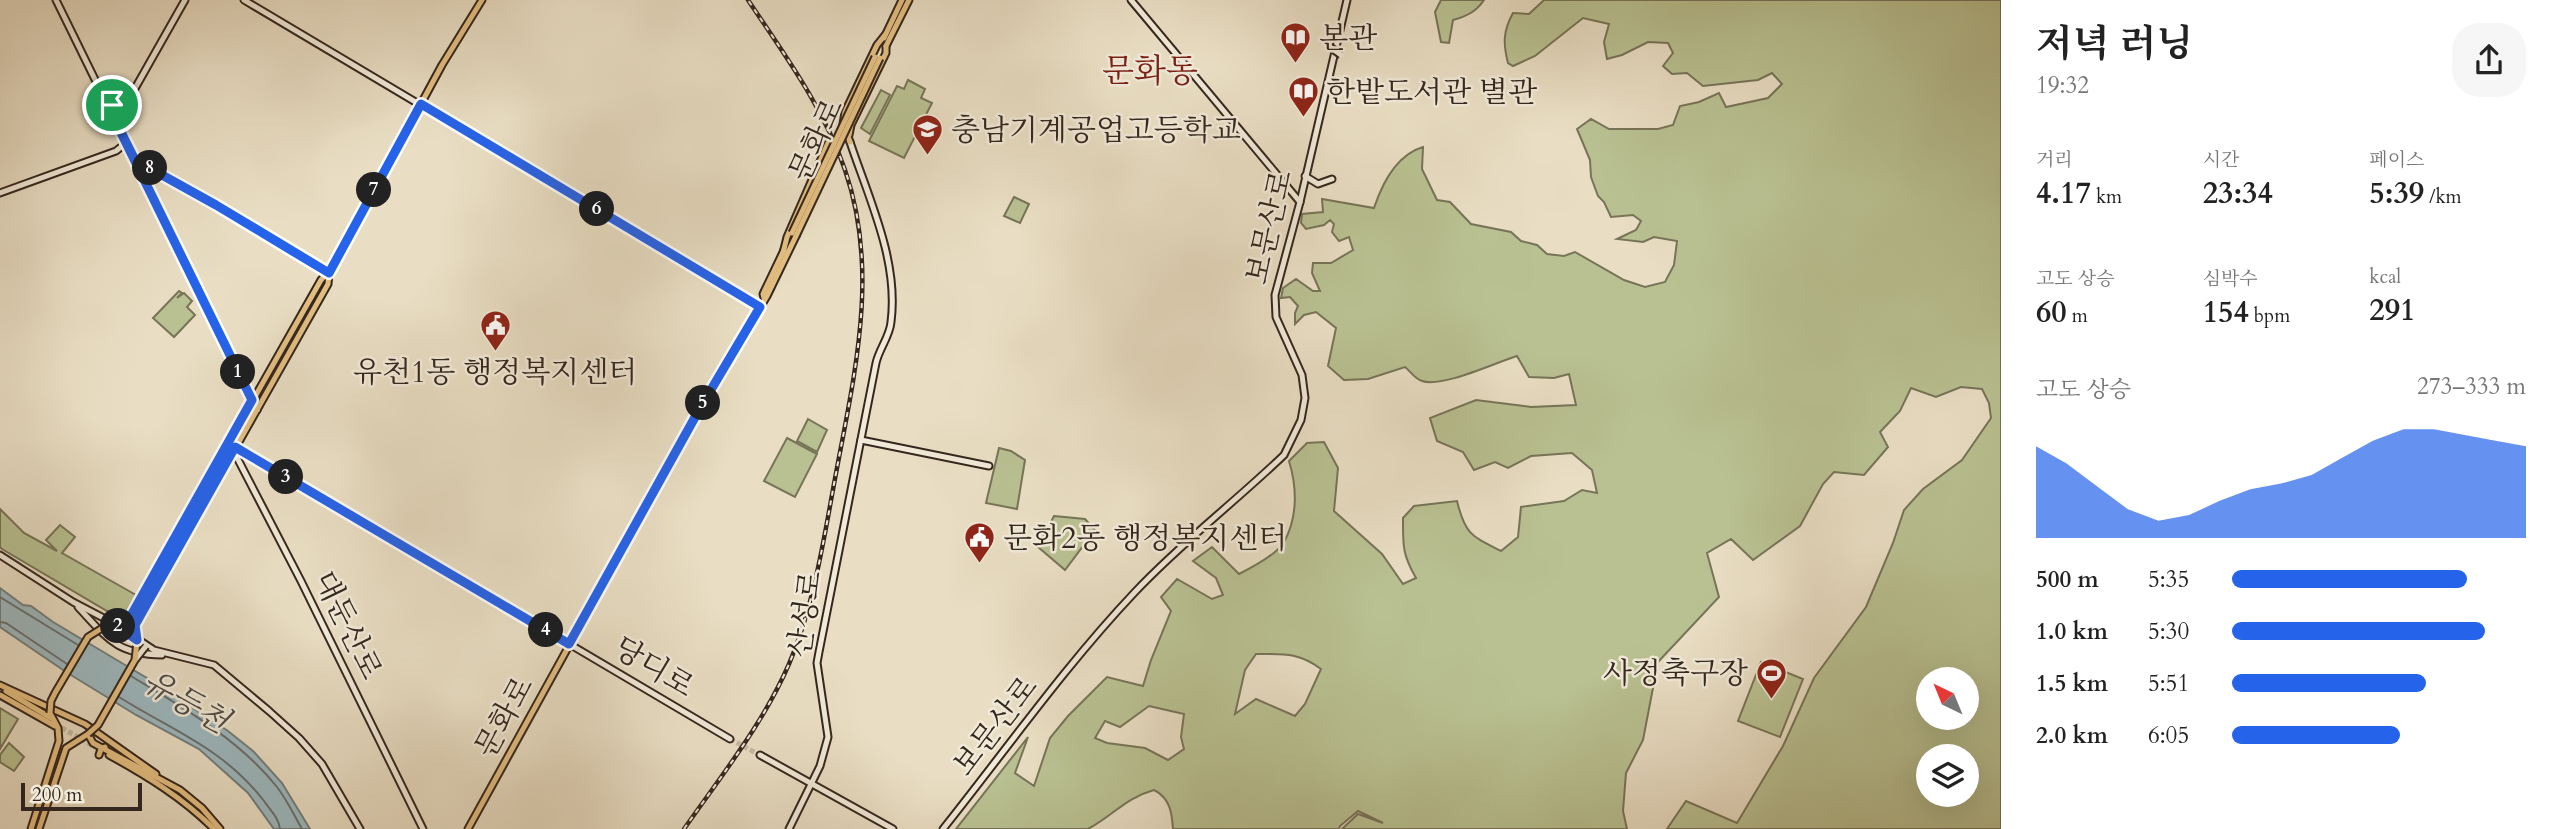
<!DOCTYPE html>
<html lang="ko">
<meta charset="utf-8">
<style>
:root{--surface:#fff;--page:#f6f6f6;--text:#222;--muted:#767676;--accent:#2563eb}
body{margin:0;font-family:Cardo,"Noto Serif KR",serif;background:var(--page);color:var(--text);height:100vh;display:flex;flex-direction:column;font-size:26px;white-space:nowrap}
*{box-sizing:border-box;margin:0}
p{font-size:23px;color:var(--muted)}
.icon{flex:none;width:38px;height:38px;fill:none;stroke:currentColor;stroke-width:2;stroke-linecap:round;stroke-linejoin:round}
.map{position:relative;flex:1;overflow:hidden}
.sheet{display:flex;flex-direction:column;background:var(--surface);width:560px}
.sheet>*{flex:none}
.needle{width:46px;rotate:317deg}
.tools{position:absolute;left:1916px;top:667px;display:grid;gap:14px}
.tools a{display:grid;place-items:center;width:63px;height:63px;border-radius:50%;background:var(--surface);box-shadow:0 7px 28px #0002;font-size:35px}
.scale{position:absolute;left:21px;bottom:18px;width:121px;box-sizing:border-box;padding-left:7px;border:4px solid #35271e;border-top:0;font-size:19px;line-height:24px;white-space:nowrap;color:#35271e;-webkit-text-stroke:5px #f1ead9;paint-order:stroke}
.pin{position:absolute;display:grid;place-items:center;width:60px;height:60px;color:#fff;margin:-30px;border:4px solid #fff;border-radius:50%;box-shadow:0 2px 7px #0007}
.km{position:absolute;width:35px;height:35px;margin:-18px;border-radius:50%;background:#222;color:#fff;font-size:19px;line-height:35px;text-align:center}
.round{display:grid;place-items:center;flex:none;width:74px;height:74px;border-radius:28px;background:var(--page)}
.head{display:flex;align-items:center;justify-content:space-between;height:119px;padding:0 35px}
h1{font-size:38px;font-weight:700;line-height:52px}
.metrics{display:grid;grid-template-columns:repeat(3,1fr);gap:10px;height:119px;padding:7px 35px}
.metrics div{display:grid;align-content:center}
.metrics b{font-size:30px;font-weight:700}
.metrics small{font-size:19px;font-weight:400}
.metrics p{font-size:19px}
.chart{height:196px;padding:14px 35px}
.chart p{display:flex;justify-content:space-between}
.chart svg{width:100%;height:126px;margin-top:7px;fill:var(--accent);opacity:.7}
ul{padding:0 35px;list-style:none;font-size:23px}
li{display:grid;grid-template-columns:112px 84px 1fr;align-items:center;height:52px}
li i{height:18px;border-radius:9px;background:var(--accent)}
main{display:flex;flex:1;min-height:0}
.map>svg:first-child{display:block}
.green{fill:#b9c192;stroke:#777458;stroke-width:2;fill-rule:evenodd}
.water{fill:#9db9c0;stroke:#737f7f;stroke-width:2}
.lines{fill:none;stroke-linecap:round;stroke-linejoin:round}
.shore{stroke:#69706f;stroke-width:2}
.secondary-tunnel{stroke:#c5b9a3;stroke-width:5;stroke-dasharray:5 2.5;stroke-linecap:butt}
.primary-tunnel{stroke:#c5b9a3;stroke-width:5;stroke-dasharray:5 2.5;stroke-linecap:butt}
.secondary-casing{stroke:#35271e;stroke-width:9}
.primary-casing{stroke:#35271e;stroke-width:9}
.secondary{stroke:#f1ead9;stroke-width:5}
.primary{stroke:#e4bf82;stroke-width:5}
.rail-casing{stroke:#35271e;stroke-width:4.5}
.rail{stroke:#f1ead9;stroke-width:2;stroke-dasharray:5;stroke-linecap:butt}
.secondary-bridge-casing{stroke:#35271e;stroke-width:9;stroke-linecap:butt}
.primary-bridge-casing{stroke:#35271e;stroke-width:9;stroke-linecap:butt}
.secondary-bridge{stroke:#f1ead9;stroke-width:5}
.primary-bridge{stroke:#e4bf82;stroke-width:5}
.route-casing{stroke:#fff;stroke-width:14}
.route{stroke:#2563eb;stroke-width:9}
.labels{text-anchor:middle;stroke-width:5;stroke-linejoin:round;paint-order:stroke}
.poi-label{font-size:30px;fill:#35271e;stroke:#f1ead9;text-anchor:start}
.street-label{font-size:30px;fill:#35271e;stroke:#f1ead9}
.water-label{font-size:32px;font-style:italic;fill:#4f4c46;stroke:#f1ead9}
.quarter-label{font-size:33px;fill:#7a1f14;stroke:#f1ead9}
</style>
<main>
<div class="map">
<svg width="2001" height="829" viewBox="0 0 2001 829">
<rect width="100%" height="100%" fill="#e9dec4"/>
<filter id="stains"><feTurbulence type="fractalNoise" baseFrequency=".00286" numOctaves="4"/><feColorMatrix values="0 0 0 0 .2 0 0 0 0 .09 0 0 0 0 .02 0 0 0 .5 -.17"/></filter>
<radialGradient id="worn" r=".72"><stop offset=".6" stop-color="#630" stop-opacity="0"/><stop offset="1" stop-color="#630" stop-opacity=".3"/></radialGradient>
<g class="green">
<path d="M1441,0H1484C1476,12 1467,16 1453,20L1449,43L1441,42L1435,12Z"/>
<path d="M1544,0H2001V829H1667L1686,801L1737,823L1783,746L1814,678L1866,607L1893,543L1904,510L1923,489L1962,460L1991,418L1989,403L1982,389L1961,387L1936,397L1911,388L1900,411L1880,432L1888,447L1864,475L1834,472L1823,484L1800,526L1753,560L1731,539L1707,553L1719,597L1658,662L1643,740L1626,773L1623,811L1627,829H1342L1358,814L1383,823L1358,811L1340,826L1339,829H1173C1172,813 1170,798 1154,790C1125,798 1114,815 1088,829H956L1028,737L1015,773L1034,786L1050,738L1068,716L1107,677L1143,686L1151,660L1171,611L1161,597L1177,579L1212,599L1223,595L1216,578L1193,561L1212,547L1239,574C1251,568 1277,554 1284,542C1298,517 1297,487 1289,461L1307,443L1324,442L1338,468L1334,511L1382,554L1403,584L1416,578C1402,554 1403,545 1403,518L1414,506L1457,501C1465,534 1471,536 1501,551L1518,537L1521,507L1564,501L1582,490L1597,493L1592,470L1572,453L1531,456L1508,468L1495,462L1474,470L1463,452L1437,441L1430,418L1476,400L1531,407L1576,405L1569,374L1554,378L1529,377L1517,356C1494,363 1442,388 1422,381C1415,379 1410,371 1405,367L1368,379L1344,380L1328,366L1336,328L1316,312L1304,315L1295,324V313L1298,306L1290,297L1281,298L1283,288L1296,279L1313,291H1320L1312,273L1313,263H1331L1353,250L1349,237L1339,241L1332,232L1334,224L1330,220L1324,225L1306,229L1301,223L1302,214L1323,212L1322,199L1374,208C1382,184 1396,155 1423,147L1422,169L1437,200L1450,202L1471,224L1511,232L1521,241L1537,245L1547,254L1564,256L1575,252L1624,280L1645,287L1665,282L1674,265L1677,241L1654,237L1643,242L1617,239L1636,230L1641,221L1633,215L1611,217L1604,202L1598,196L1591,177L1590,160L1577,129L1591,119L1609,129H1658L1673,125L1680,106L1699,102L1719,93L1726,107L1768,98L1782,84L1772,73L1758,80L1703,86L1687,73L1672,74L1663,66L1673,53L1668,43L1648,42L1622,55L1607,59L1604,42L1609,24L1583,18L1535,56L1513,66L1508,63C1503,44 1503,31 1513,13L1529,14ZM1256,654C1283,654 1299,652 1321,669L1305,704L1295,716L1256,699L1235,714L1245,670ZM1967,679V718H1928V679ZM1149,706L1184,714L1181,737L1184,749L1168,760L1145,748L1107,743L1095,738L1105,721L1120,727ZM1967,756V794H1928V756Z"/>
<polygon points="908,80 925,89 921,98 932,103 904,158 869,141 897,86 904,89"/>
<polygon points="881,90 890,95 870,134 861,128"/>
<polygon points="1014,197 1029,204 1020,223 1004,216"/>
<polygon points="179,291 182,293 177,298 184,293 192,301 187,307 195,315 174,337 153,318"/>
<polygon points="808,419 827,430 817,452 797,441"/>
<polygon points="787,438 817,454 795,497 764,481"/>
<polygon points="999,448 1011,451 1025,460 1017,509 986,503"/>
<polygon points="0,509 24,533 57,551 46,540 60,525 75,537 62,553 136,595 123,616 107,611 2,549 0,547"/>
<polygon points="1054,516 1085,519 1095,530 1065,570 1038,547"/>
<polygon points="1761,662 1803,679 1780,737 1738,721"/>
<polygon points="0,708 18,719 0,749"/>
<polygon points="9,743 24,757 14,771 0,762 0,755"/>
</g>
<polygon class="water" points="0,588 23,605 31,606 53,622 147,678 228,731 253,751 282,783 310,829 274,829 248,793 199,749 136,715 66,672 0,627"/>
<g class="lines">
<g class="shore">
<polyline points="0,597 78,645"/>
<polyline points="0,622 6,623 67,664"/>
<path d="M131,676C182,707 239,739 277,787C287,800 294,815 302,829"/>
<path d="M119,697C173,731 223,748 264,801C270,810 279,818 280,829"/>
</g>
<polyline class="secondary-tunnel" points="730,739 760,755"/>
<polyline class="primary-tunnel" points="55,724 95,747"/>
<defs>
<g id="secondary">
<polyline points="56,0 257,410"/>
<polyline points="244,0 760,307"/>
<polyline points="1131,0 1300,202"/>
<polyline points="107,104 117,106 128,101"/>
<polyline points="116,122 185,0"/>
<polyline points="135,160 216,205 329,273"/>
<polyline points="1305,176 1318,184 1332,179"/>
<polyline points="149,189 150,181 157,174 160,174"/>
<polyline points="0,193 116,151 126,143"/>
<polyline points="861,440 989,466"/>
<polyline points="229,443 730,739"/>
<polyline points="232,448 301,581 423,829"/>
<polyline points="0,555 73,602 115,624 154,650 214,665 269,711 299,738 322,764 360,829"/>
<path d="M78,607C107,638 116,654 162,655"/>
<polyline points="760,755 893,829"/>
<path d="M789,829L820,766L828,737L817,663L819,652L876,363C879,349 890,336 891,322C899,261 869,199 850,142"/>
<path d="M943,829C1006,750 1065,666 1135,592C1181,543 1235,502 1284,455L1301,420L1305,398L1302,375L1276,317L1275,295L1300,202L1347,0"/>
</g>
<g id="primary">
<polyline points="884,38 902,0"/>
<polyline points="886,46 909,0"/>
<polyline points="849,135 851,125 886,53 886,46"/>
<polyline points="850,142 843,124 845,112 877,45 885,35"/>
<polyline points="783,253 787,237 828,143"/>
<polyline points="764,298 763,294 784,250"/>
<polyline points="107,625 128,621 321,280 334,265 442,65 482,0"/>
<polyline points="137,641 135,626 328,284 329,273"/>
<polyline points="0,685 85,724 156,774"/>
<polyline points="6,691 51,718"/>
<polyline points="0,695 55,726"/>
<polyline points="99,755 101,749 105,747"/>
<path d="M109,755C147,776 183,798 214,829"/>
<polyline points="31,829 59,741 58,728 50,713"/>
<polyline points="39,829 66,748 88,734 93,743 180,790 202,808 220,829"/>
<polyline points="468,829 699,410 767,296 796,236"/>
</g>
</defs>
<use href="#secondary" class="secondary-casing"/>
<use href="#primary" class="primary-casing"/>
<use href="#secondary" class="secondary"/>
<use href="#primary" class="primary"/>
<defs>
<path id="rail" d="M684,829C721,776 763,724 789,664C813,608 823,544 834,484C853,380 881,274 845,170C824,108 784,54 748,0"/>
</defs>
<use href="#rail" class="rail-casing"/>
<use href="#rail" class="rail"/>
<defs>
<g id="secondary-bridge">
<polyline points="1330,47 1341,55"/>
<polyline points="135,660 146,646"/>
</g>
<g id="primary-bridge">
<polyline points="792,233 875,57"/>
<polyline points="796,236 880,58"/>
<polyline points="50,713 51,701 55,693 88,637 107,625"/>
<polyline points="88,734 98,725 135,660 137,641"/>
</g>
</defs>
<use href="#secondary-bridge" class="secondary-bridge-casing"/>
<use href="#primary-bridge" class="primary-bridge-casing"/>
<use href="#secondary-bridge" class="secondary-bridge"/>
<use href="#primary-bridge" class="primary-bridge"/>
</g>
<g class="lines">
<defs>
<path id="route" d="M112,105L107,104C155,203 203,302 252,400L128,621L114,624L137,640L135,625L235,447L569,644L699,410L760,307L421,104L329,273L216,205L135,160L116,122L128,101L112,105"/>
</defs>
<use href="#route" class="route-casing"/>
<use href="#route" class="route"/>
</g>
<defs>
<symbol id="library-pin" viewBox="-11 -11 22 30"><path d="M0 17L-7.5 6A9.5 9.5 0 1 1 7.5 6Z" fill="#8f2418" stroke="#f1ead9"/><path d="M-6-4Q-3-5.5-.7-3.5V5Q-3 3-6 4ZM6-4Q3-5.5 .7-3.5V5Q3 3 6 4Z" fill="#fff"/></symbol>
<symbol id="school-pin" viewBox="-11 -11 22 30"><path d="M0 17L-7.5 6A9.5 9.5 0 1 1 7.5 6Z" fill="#8f2418" stroke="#f1ead9"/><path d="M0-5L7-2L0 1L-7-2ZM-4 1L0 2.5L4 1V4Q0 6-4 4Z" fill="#fff"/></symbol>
<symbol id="civic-pin" viewBox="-11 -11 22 30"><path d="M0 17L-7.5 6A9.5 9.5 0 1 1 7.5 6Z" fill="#8f2418" stroke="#f1ead9"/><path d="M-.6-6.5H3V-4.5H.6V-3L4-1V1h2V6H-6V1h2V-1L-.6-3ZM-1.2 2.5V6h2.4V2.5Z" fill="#fff"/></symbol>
<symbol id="stadium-pin" viewBox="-11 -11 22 30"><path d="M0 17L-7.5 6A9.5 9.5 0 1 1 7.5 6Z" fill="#8f2418" stroke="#f1ead9"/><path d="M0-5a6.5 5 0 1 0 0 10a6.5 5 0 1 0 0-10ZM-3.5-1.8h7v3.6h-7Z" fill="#fff"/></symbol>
</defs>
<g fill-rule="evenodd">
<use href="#library-pin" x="1278" y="20" width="35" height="47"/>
<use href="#library-pin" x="1286" y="74" width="35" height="47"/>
<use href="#school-pin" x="910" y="112" width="35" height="47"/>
<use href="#civic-pin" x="478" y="308" width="35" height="47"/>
<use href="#civic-pin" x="962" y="520" width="35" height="47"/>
<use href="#stadium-pin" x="1754" y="656" width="35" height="47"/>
</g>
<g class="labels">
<g class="poi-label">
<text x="1319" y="48">본관</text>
<text x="1326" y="102">한밭도서관 별관</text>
<text x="951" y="140">충남기계공업고등학교</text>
<text x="495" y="382" text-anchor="middle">유천1동 행정복지센터</text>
<text x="1003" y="548">문화2동 행정복지센터</text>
<text x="1748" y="683" text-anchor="end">사정축구장</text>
</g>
<g class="street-label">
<text transform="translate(816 140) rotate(-65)" y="10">문화로</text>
<text transform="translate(1269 227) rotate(-77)" y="10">보문산로</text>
<text transform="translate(805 614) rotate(-82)" y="10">산성로</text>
<text transform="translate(348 625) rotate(64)" y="10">대둔산로</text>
<text transform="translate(654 667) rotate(31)" y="10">당디로</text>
<text transform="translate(504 717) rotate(-61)" y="10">문화로</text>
<text transform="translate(995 726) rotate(-52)" y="10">보문산로</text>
</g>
<g class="water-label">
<text transform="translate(186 701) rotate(30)" y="11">유등천</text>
</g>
<g class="quarter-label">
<text x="1150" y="82">문화동</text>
</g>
</g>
<rect width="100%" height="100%" filter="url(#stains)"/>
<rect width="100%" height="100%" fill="url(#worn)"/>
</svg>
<div class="tools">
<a><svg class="needle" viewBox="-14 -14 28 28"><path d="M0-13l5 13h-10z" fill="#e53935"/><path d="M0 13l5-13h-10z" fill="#767676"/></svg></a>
<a><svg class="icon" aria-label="layers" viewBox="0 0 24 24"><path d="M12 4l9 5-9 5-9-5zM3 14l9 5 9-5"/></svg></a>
</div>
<div class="scale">200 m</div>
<div class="pin" style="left:112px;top:105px;background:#1e9e55"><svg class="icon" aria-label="arrive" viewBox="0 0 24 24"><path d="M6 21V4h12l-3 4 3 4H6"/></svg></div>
<b class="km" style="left:238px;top:372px">1</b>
<b class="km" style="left:118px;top:626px">2</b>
<b class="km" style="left:286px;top:477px">3</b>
<b class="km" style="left:546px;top:630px">4</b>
<b class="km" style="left:703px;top:403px">5</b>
<b class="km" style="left:597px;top:209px">6</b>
<b class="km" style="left:374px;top:190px">7</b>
<b class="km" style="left:150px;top:168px">8</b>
</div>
<section class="sheet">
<div class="head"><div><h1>저녁 러닝</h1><p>19:32</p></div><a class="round"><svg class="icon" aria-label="share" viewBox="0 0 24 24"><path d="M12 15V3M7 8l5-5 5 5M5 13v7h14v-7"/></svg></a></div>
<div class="metrics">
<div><p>거리</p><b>4.17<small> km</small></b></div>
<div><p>시간</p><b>23:34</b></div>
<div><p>페이스</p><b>5:39<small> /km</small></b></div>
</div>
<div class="metrics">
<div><p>고도 상승</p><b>60<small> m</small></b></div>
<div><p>심박수</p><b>154<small> bpm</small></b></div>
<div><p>kcal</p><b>291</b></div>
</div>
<div class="chart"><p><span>고도 상승</span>273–333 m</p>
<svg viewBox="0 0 160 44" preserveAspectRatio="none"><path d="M0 44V12L10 18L20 26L30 34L40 38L50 36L60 31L70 27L80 25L90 22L100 16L110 10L120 6L130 6L140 8L150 10L160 12V44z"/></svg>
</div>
<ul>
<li><b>500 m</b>5:35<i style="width:80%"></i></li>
<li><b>1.0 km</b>5:30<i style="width:86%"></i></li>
<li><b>1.5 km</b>5:51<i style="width:66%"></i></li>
<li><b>2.0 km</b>6:05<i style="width:57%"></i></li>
</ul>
</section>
</main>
